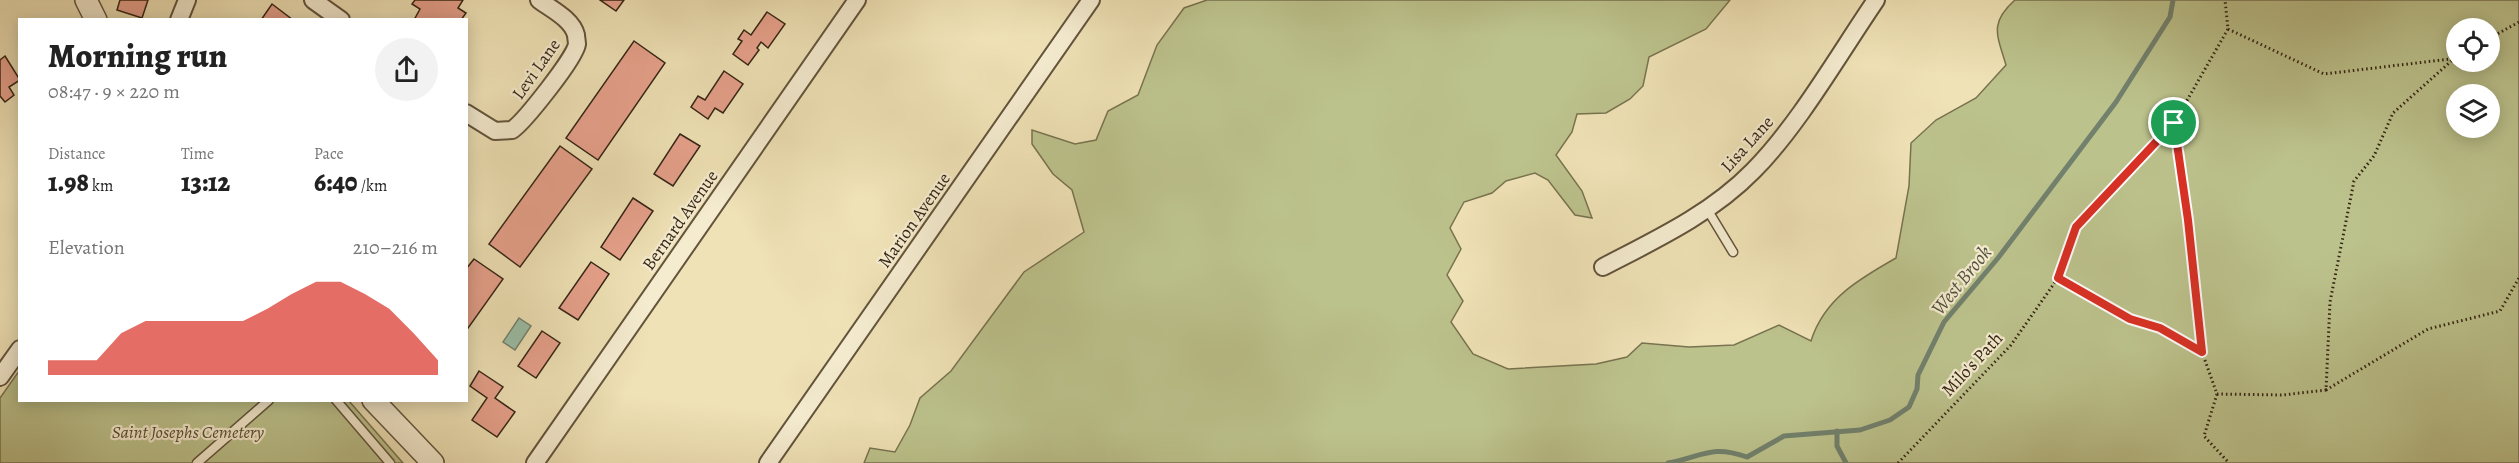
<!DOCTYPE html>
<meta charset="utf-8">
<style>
:root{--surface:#fff;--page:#f2f2f2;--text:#222;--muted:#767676;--accent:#d93025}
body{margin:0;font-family:Alegreya,serif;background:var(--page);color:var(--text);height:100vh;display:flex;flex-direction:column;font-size:22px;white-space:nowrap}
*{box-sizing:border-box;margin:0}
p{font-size:20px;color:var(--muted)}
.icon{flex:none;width:33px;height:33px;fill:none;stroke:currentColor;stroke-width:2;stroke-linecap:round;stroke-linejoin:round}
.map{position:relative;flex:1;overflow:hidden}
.details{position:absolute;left:18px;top:18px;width:450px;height:384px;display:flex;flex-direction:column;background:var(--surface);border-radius:0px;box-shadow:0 3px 15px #0003}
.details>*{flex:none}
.buttons{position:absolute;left:2446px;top:18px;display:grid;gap:12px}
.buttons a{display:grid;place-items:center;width:54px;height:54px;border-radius:50%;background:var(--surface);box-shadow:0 3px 15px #0003;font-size:30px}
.pin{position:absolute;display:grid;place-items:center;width:51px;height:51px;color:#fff;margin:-26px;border:3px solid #fff;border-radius:50%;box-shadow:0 2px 6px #0007}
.round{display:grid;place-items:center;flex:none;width:63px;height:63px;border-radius:32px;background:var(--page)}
.head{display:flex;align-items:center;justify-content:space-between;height:102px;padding:0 30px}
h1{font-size:33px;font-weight:800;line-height:45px}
.metrics{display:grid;grid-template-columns:repeat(3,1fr);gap:9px;height:102px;padding:6px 30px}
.metrics div{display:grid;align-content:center}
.metrics b{font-size:26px;font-weight:800}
.metrics small{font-size:16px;font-weight:400}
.metrics p{font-size:16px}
.chart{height:168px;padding:12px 30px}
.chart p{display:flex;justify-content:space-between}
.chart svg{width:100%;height:108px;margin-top:6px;fill:var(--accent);opacity:.7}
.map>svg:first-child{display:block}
.green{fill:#bcc28c;stroke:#787350;stroke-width:1.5;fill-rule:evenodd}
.water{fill:#9bbfa8;stroke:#72816d;stroke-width:1.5}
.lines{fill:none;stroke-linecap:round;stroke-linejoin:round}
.stream{stroke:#72816d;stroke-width:5}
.building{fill:#e7a18c;stroke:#342414;stroke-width:1.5}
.service-casing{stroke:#63543c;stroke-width:11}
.minor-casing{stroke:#63543c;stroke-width:20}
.tertiary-casing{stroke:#63543c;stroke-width:24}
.path{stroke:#342414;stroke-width:3;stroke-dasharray:1.5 3;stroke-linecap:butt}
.service{stroke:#f5ecd0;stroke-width:8}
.minor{stroke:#f5ecd0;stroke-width:16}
.tertiary{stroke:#f5ecd0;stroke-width:21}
.route-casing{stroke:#fff;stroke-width:12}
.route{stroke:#d93025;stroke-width:8}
.labels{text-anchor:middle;stroke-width:4.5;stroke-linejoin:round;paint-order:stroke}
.street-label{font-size:18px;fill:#342414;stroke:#f5ecd0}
.park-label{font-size:18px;font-style:italic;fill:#564c32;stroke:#f5ecd0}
.water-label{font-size:20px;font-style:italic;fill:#535240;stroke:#f5ecd0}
</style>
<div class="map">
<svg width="2519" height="463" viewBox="0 0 2519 463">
<rect width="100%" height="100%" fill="#efe2b6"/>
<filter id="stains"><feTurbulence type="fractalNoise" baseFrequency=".00333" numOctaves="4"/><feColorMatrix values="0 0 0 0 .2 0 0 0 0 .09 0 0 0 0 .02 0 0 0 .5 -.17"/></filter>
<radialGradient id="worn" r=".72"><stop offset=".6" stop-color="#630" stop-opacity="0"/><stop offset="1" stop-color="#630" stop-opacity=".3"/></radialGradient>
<g class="green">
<path d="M1207,0H1730L1706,29L1649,57L1643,86L1630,99L1606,113L1577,114L1572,132L1556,155L1582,191L1592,218L1575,215L1548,180L1535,173L1506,181L1492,193L1464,202L1450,228L1461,249L1447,275L1463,301L1451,322L1473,354L1508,369L1596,364L1627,357L1642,343L1689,347L1734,345L1779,325L1811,341C1824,299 1859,279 1896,258L1909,186L1911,143L1936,120L1976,98L2006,65C1997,35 1989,23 2015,0H2519V463H864L870,448L895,452L910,425L920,398L951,371L1024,272L1084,232L1072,190L1053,174L1032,144V130L1075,144L1096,140L1108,111L1138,95L1157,45L1184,8ZM2457,28H2490V62H2457ZM2457,94H2490V128H2457Z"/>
<polygon points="19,371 20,400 349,401 403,463 0,463 0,398"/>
</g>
<polygon class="water" points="519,318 531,326 515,350 503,342"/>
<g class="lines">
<g class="stream">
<polyline points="1837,431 1837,446 1846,463"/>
<path d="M1668,463C1703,457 1710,444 1747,457L1784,436L1860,430L1890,420L1909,407L1917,389L1918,375L1944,322L1998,258L2116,102L2170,17L2173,0"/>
</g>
</g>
<g class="building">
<polygon points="120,0 148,0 142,18 117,10"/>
<polygon points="415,0 463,0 458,8 466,13 461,20 414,20 420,9 412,4"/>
<polygon points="600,0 624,0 616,11"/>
<polygon points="272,4 293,20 261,20"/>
<polygon points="767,12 785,24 768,48 761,42 757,48 759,50 748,65 733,54 742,41 738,39 744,30 751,35"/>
<polygon points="634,41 665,63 598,160 566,138"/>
<polygon points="5,56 20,80 9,87 14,95 5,102 0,96 0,60"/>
<polygon points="724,71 743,84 723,113 715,108 708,119 691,107 698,96 705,100"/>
<polygon points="680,134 700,146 673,186 654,174"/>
<polygon points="560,146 592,169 520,267 489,244"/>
<polygon points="633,198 653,211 620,260 601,247"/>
<polygon points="474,259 503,279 466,331 466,269"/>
<polygon points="591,262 609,274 578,320 559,308"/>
<polygon points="542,331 560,343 536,378 518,366"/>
<polygon points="479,371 503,387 495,398 515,412 497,437 472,420 487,398 470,386"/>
</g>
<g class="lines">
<defs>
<g id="service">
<polyline points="1707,209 1733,252"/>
<polyline points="336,400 390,463"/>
<polyline points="197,463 269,400"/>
</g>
<g id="minor">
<polyline points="313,0 341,20"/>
<polyline points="179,20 187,0"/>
<path d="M466,113L495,131L512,130C524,122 575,58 577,44C577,43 576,36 576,35C572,19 551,9 539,0"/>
<path d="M1603,267C1655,240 1711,214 1753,171C1798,126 1839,54 1876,0"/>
<polyline points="0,377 20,349"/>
<polyline points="535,463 857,0"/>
<polyline points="768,463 1091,0"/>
</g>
<g id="tertiary">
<polyline points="86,0 96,20"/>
<polyline points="373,400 433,463"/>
</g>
</defs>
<use href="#service" class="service-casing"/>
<use href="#minor" class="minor-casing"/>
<use href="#tertiary" class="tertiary-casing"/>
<g class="path">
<polyline points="2228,29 2324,74 2450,59"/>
<polyline points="2490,38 2519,22"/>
<polyline points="2174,123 2188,220 2202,352"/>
<polyline points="2058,278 2131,319 2160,328 2202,352 2217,394 2283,395 2326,390 2330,302 2354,181 2374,156 2393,113 2457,56"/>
<polyline points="2326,390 2428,329 2500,311 2519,278"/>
<polyline points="2217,394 2204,436 2229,463"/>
<polyline points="1898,463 2011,345 2058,278 2076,227 2174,123 2228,29 2225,0"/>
</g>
<use href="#service" class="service"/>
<use href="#minor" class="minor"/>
<use href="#tertiary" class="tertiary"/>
</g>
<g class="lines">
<defs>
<polygon id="route" points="2174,123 2188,220 2202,352 2160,328 2130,319 2058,278 2076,227"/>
</defs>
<use href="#route" class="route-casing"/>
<use href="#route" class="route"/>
</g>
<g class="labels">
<g class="street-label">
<text transform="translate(536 69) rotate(-55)" y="6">Levi Lane</text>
<text transform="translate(1747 144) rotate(-48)" y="6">Lisa Lane</text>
<text transform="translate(680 220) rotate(-55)" y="6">Bernard Avenue</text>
<text transform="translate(914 220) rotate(-55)" y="6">Marion Avenue</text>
<text transform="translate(1972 364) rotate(-47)" y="6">Milo's Path</text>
</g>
<g class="park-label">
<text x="188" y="438">Saint Josephs Cemetery</text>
</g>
<g class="water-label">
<text transform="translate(1961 280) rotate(-51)" y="7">West Brook</text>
</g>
</g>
<rect width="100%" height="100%" filter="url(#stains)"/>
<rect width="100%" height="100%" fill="url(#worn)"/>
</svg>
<div class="buttons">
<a><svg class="icon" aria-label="locate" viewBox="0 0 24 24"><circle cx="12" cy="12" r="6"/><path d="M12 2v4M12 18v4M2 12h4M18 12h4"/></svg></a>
<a><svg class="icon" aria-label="layers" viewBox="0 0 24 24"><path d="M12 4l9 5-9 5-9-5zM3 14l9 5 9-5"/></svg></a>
</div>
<div class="pin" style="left:2174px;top:123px;background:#1e9e55"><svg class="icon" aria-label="arrive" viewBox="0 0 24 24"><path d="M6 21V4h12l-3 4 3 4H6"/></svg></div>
<section class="details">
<div class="head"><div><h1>Morning run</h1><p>08:47 · 9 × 220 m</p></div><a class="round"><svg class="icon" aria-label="share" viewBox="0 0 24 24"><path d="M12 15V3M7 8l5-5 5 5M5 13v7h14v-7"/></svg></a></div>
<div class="metrics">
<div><p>Distance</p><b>1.98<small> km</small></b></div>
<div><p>Time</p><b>13:12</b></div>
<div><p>Pace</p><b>6:40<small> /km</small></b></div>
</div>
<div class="chart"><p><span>Elevation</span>210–216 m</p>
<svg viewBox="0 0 160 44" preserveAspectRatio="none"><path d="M0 44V38L10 38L20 38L30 27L40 22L50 22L60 22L70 22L80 22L90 17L100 11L110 6L120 6L130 11L140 17L150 27L160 38V44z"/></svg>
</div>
</section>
</div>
